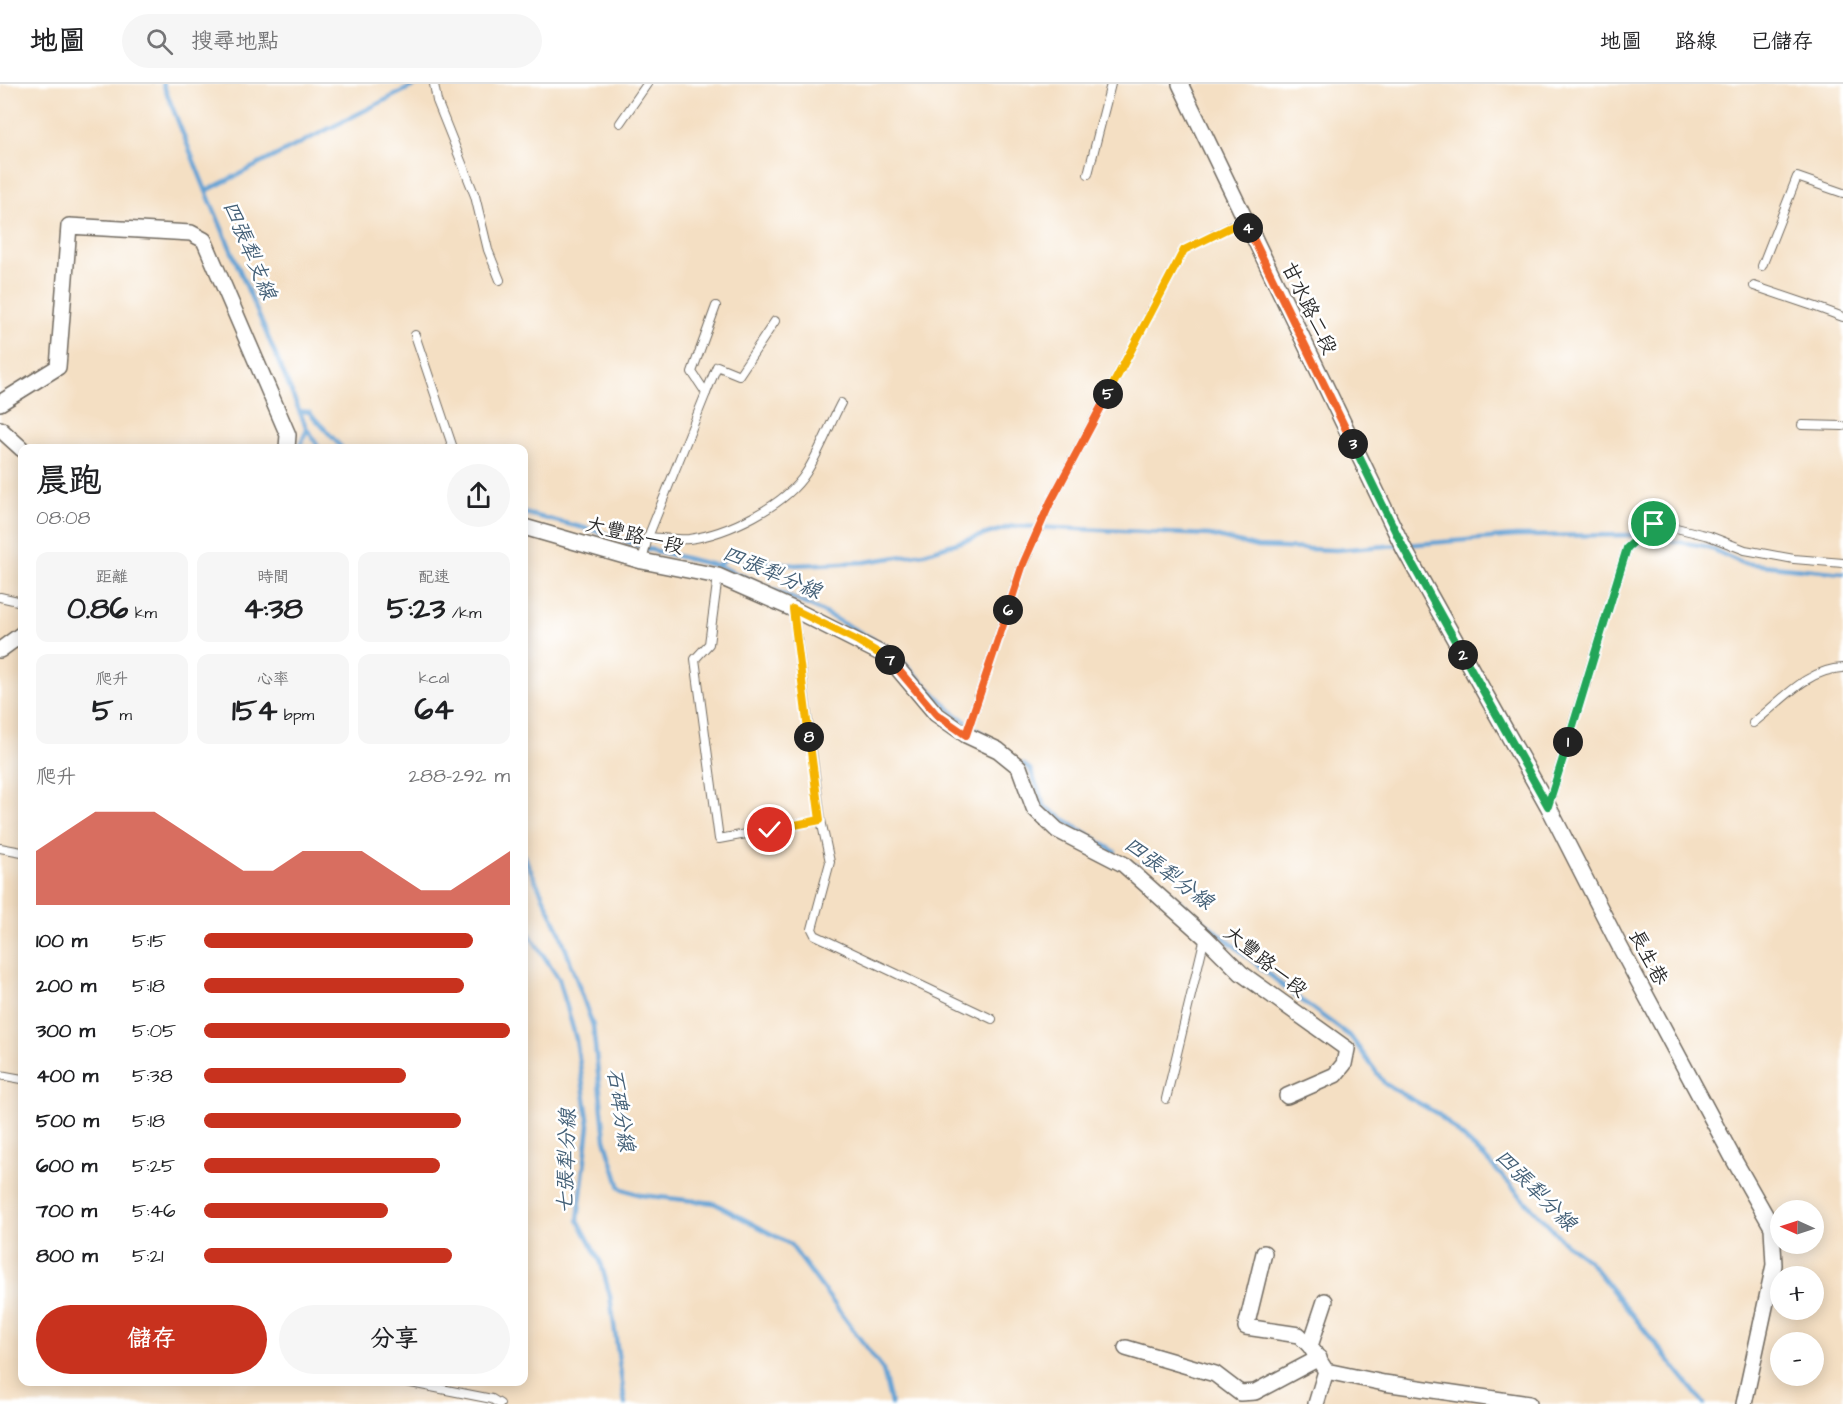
<!DOCTYPE html>
<html lang="zh-TW">
<meta charset="utf-8">
<style>
:root{--surface:#fff;--page:#f6f6f6;--text:#202124;--muted:#757577;--line:#e0e0e0;--accent:#c8321e}
body{margin:0;font-family:"Architects Daughter","LXGW WenKai TC",sans-serif;background:var(--page);color:var(--text);height:100vh;display:flex;flex-direction:column;font-size:22px;white-space:nowrap}
*{box-sizing:border-box;margin:0}
p{font-size:20px;color:var(--muted)}
.icon{flex:none;width:33px;height:33px;fill:none;stroke:currentColor;stroke-width:2;stroke-linecap:round;stroke-linejoin:round}
.map{position:relative;flex:1;overflow:hidden}
.details{position:absolute;left:18px;top:360px;width:510px;height:942px;display:flex;flex-direction:column;background:var(--surface);border-radius:12px;box-shadow:0 3px 15px #0003}
.details>*{flex:none}
.needle{width:39px;rotate:273deg}
.fabs{position:absolute;left:1770px;top:1116px;display:grid;gap:12px}
.fabs a{display:grid;place-items:center;width:54px;height:54px;border-radius:50%;background:var(--surface);box-shadow:0 3px 15px #0003;font-size:30px}
.pin{position:absolute;display:grid;place-items:center;width:51px;height:51px;color:#fff;margin:-26px;border:3px solid #fff;border-radius:50%;box-shadow:0 2px 6px #0007}
.km{position:absolute;width:30px;height:30px;margin:-15px;border-radius:50%;background:#222;color:#fff;font-size:16px;line-height:30px;text-align:center}
.round{display:grid;place-items:center;flex:none;width:63px;height:63px;border-radius:32px;background:var(--page)}
.overview{display:flex;align-items:center;justify-content:space-between;height:102px;padding:0 18px}
h1{font-size:33px;font-weight:700;line-height:45px}
.figures{display:grid;grid-template-columns:repeat(3,1fr);gap:9px;height:102px;padding:6px 18px}
.figures div{display:grid;align-content:center;border-radius:12px;background:var(--page);text-align:center}
.figures b{font-size:30px;font-weight:700}
.figures small{font-size:16px;font-weight:400}
.figures p{font-size:16px}
.chart{height:168px;padding:12px 18px}
.chart p{display:flex;justify-content:space-between}
.chart svg{width:100%;height:108px;margin-top:6px;fill:var(--accent);opacity:.7}
.cta{display:flex;gap:12px;margin-top:auto;padding:12px 18px}
.cta a{flex:1;height:69px;border-radius:36px;background:var(--accent);color:#fff;font-size:24px;font-weight:700;line-height:69px;text-align:center}
.cta a+a{background:var(--page);color:var(--text)}
ul{padding:0 18px;list-style:none;font-size:20px}
li{display:grid;grid-template-columns:96px 72px 1fr;align-items:center;height:45px}
li i{height:15px;border-radius:8px;background:var(--accent)}
header{display:flex;align-items:center;gap:36px;box-sizing:border-box;height:84px;padding:0 30px;background:var(--surface);border-bottom:2px solid var(--line)}
header strong{font-size:28px}
nav{display:flex;gap:33px;margin-inline-start:auto;font-size:21px}
.search{width:420px;height:54px;background:var(--page);display:flex;align-items:center;gap:15px;box-sizing:border-box;padding:0 21px;border-radius:33px;color:var(--muted);font-size:22px}
.map>svg:first-child{display:block}
.lines{fill:none;stroke-linecap:round;stroke-linejoin:round}
.stream{stroke:#62a1d4;stroke-width:4.5}
.service-casing{stroke:#716a60;stroke-width:10}
.minor-casing{stroke:#716a60;stroke-width:18}
.service{stroke:#fff;stroke-width:8}
.minor{stroke:#fff;stroke-width:15}
.split-1-casing{stroke:#fff;stroke-width:12}
.split-2-casing{stroke:#fff;stroke-width:12}
.split-3-casing{stroke:#fff;stroke-width:12}
.split-4-casing{stroke:#fff;stroke-width:12}
.split-5-casing{stroke:#fff;stroke-width:12}
.split-6-casing{stroke:#fff;stroke-width:12}
.split-7-casing{stroke:#fff;stroke-width:12}
.split-8-casing{stroke:#fff;stroke-width:12}
.split-9-casing{stroke:#fff;stroke-width:12}
.split-1{stroke:#22a559;stroke-width:8}
.split-2{stroke:#22a559;stroke-width:8}
.split-3{stroke:#22a559;stroke-width:8}
.split-4{stroke:#f0652b;stroke-width:8}
.split-5{stroke:#f5b400;stroke-width:8}
.split-6{stroke:#f0652b;stroke-width:8}
.split-7{stroke:#f0652b;stroke-width:8}
.split-8{stroke:#f5b400;stroke-width:8}
.split-9{stroke:#f5b400;stroke-width:8}
.labels{text-anchor:middle;stroke-width:5;stroke-linejoin:round;paint-order:stroke}
.street-label{font-size:20px;fill:#2b2b2b;stroke:#fff}
.water-label{font-size:21px;font-style:italic;fill:#446077;stroke:#fff}
</style>
<header>
<strong>地圖</strong>
<div class="search"><svg class="icon" aria-label="search" viewBox="0 0 24 24"><circle cx="10" cy="10" r="6"/><path d="M15 15l6 6"/></svg>搜尋地點</div>
<nav><a>地圖</a><a>路線</a><a>已儲存</a></nav>
</header>
<div class="map">
<svg width="1843" height="1320" viewBox="0 0 1843 1320">
<rect width="100%" height="100%" fill="#fff"/>
<filter id="ink" filterUnits="userSpaceOnUse"><feTurbulence type="fractalNoise" baseFrequency=".0167" numOctaves="2"/><feDisplacementMap in="SourceGraphic" scale="12" xChannelSelector="R" yChannelSelector="G"/><feConvolveMatrix kernelMatrix="1 2 1 2 8 2 1 2 1" color-interpolation-filters="sRGB"/></filter>
<filter id="wash" filterUnits="userSpaceOnUse"><feTurbulence type="fractalNoise" baseFrequency=".008" numOctaves="4" result="noise"/><feDisplacementMap in="SourceGraphic" scale="24" xChannelSelector="R" yChannelSelector="G"/><feGaussianBlur stdDeviation="1.35" result="paint"/><feColorMatrix in="noise" values="0 0 0 0 0 0 0 0 0 0 0 0 0 0 0 0 0 1.4 0 .05"/><feComposite in="paint" operator="in"/></filter>
<g filter="url(#wash)">
<rect width="100%" height="100%" fill="#f4dfc3"/>
<g class="lines">
<g class="stream">
<polyline points="163,0 206,107 307,345 319,364"/>
<polyline points="206,107 417,0"/>
<polyline points="300,327 309,328 342,364"/>
<polyline points="299,364 307,345"/>
<polyline points="524,429 604,449 644,464 722,483 819,526 889,564 954,629 988,654"/>
<polyline points="1406,461 1515,452 1631,451 1705,462 1742,479 1843,489"/>
<polyline points="716,482 731,471 795,481 865,478 924,469 1013,442 1210,451 1257,463 1336,466 1398,461"/>
<polyline points="1023,680 1030,685 1045,723 1115,768"/>
<polyline points="524,772 559,846 593,942 605,1055 620,1104 640,1111 714,1119 790,1160 883,1286 891,1320"/>
<polyline points="1135,781 1297,913 1351,953 1385,1000 1438,1030 1484,1073 1565,1159 1588,1176 1704,1320"/>
<polyline points="524,842 559,895 576,955 589,1041 578,1136 601,1179 610,1212 625,1320"/>
</g>
</g>
</g>
<g filter="url(#ink)">
<g class="lines">
<defs>
<g id="service">
<polyline points="434,0 437,17 475,112 488,166 500,196"/>
<polyline points="620,39 647,0"/>
<polyline points="1088,90 1111,0"/>
<polyline points="1762,182 1797,93 1843,109"/>
<polyline points="1754,202 1816,223 1843,233"/>
<polyline points="415,251 453,364"/>
<polyline points="706,309 717,282 739,291 775,237"/>
<polyline points="1802,341 1843,342"/>
<path d="M648,453C661,454 676,456 689,455C727,450 785,422 806,389C820,367 829,342 841,319"/>
<polyline points="642,477 648,453 706,309 692,288 716,222"/>
<polyline points="718,492 709,560 695,575 719,755 821,736"/>
<polyline points="0,513 22,518"/>
<polyline points="793,525 821,736 830,778 812,845 815,851 992,935"/>
<path d="M1753,639C1781,618 1806,585 1843,584"/>
<polyline points="966,651 1023,480 1050,419 1184,166 1244,136"/>
<polyline points="1548,722 1627,464 1655,440 1668,442 1709,452 1745,466 1794,475 1843,479"/>
<polyline points="0,764 22,768"/>
<polyline points="0,991 22,995"/>
<polyline points="1166,1015 1205,853"/>
<polyline points="406,1298 492,1315 500,1320"/>
</g>
<g id="minor">
<polyline points="1180,0 1404,465 1548,722 1620,863 1734,1076 1772,1143 1774,1181 1744,1320"/>
<polyline points="0,319 58,283 69,142 191,149 204,156 288,351 287,364"/>
<polyline points="0,345 22,365"/>
<polyline points="524,443 642,477 718,492 793,525 888,573 936,630 966,651 998,666 1019,683 1034,724 1057,746 1123,780 1205,853 1241,889 1347,965 1344,980 1335,991 1287,1012"/>
<polyline points="0,566 22,550"/>
<polyline points="1264,1169 1246,1243 1299,1251 1310,1262 1326,1287 1384,1299 1529,1320"/>
<polyline points="1310,1262 1325,1217"/>
<polyline points="1126,1264 1215,1290 1240,1309 1255,1308 1319,1274"/>
<polyline points="1316,1320 1326,1287"/>
</g>
</defs>
<use href="#service" class="service-casing"/>
<use href="#minor" class="minor-casing"/>
<use href="#service" class="service"/>
<use href="#minor" class="minor"/>
</g>
</g>
<g class="lines" filter="url(#ink)">
<defs>
<polyline id="split-1" points="1568,658 1627,464 1654,440"/>
<polyline id="split-2" points="1463,571 1548,722 1568,658"/>
<polyline id="split-3" points="1353,360 1404,465 1463,571"/>
<polyline id="split-4" points="1248,144 1353,360"/>
<polyline id="split-5" points="1108,310 1184,166 1245,136 1248,144"/>
<polyline id="split-6" points="1008,526 1023,480 1050,419 1108,310"/>
<polyline id="split-7" points="890,576 936,630 966,651 1008,526"/>
<polyline id="split-8" points="809,653 793,525 858,557 890,576"/>
<polyline id="split-9" points="770,746 820,736 809,653"/>
</defs>
<use href="#split-1" class="split-1-casing"/>
<use href="#split-2" class="split-2-casing"/>
<use href="#split-3" class="split-3-casing"/>
<use href="#split-4" class="split-4-casing"/>
<use href="#split-5" class="split-5-casing"/>
<use href="#split-6" class="split-6-casing"/>
<use href="#split-7" class="split-7-casing"/>
<use href="#split-8" class="split-8-casing"/>
<use href="#split-9" class="split-9-casing"/>
<use href="#split-1" class="split-1"/>
<use href="#split-2" class="split-2"/>
<use href="#split-3" class="split-3"/>
<use href="#split-4" class="split-4"/>
<use href="#split-5" class="split-5"/>
<use href="#split-6" class="split-6"/>
<use href="#split-7" class="split-7"/>
<use href="#split-8" class="split-8"/>
<use href="#split-9" class="split-9"/>
</g>
<g class="labels">
<g class="street-label">
<text transform="translate(1310 224) rotate(64)" y="7">甘水路二段</text>
<text transform="translate(635 451) rotate(14)" y="7">大豐路一段</text>
<text transform="translate(1649 873) rotate(62)" y="7">長生巷</text>
<text transform="translate(1266 877) rotate(39)" y="7">大豐路一段</text>
</g>
<g class="water-label">
<text transform="translate(250 166) rotate(67)" y="7">四張犁支線</text>
<text transform="translate(772 488) rotate(23)" y="7">四張犁分線</text>
<text transform="translate(1169 789) rotate(37)" y="7">四張犁分線</text>
<text transform="translate(621 1026) rotate(81)" y="7">石碑分線</text>
<text transform="translate(566 1077) rotate(-88)" y="7">七張犁分線</text>
<text transform="translate(1536 1106) rotate(45)" y="7">四張犁分線</text>
</g>
</g>
</svg>
<div class="fabs">
<a><svg class="needle" viewBox="-14 -14 28 28"><path d="M0-13l5 13h-10z" fill="#e53935"/><path d="M0 13l5-13h-10z" fill="#757577"/></svg></a>
<a>+</a>
<a>−</a>
</div>
<div class="pin" style="left:1654px;top:440px;background:#1e9e55"><svg class="icon" aria-label="arrive" viewBox="0 0 24 24"><path d="M6 21V4h12l-3 4 3 4H6"/></svg></div>
<div class="pin" style="left:770px;top:746px;background:#d93025"><svg class="icon" aria-label="check" viewBox="0 0 24 24"><path d="M5 12l5 5 9-10"/></svg></div>
<b class="km" style="left:1568px;top:658px">1</b>
<b class="km" style="left:1463px;top:571px">2</b>
<b class="km" style="left:1353px;top:360px">3</b>
<b class="km" style="left:1248px;top:144px">4</b>
<b class="km" style="left:1108px;top:310px">5</b>
<b class="km" style="left:1008px;top:526px">6</b>
<b class="km" style="left:890px;top:576px">7</b>
<b class="km" style="left:809px;top:653px">8</b>
<section class="details">
<div class="overview"><div><h1>晨跑</h1><p>08:08</p></div><a class="round"><svg class="icon" aria-label="share" viewBox="0 0 24 24"><path d="M12 15V3M7 8l5-5 5 5M5 13v7h14v-7"/></svg></a></div>
<div class="figures">
<div><p>距離</p><b>0.86<small> km</small></b></div>
<div><p>時間</p><b>4:38</b></div>
<div><p>配速</p><b>5:23<small> /km</small></b></div>
</div>
<div class="figures">
<div><p>爬升</p><b>5<small> m</small></b></div>
<div><p>心率</p><b>154<small> bpm</small></b></div>
<div><p>kcal</p><b>64</b></div>
</div>
<div class="chart"><p><span>爬升</span>288–292 m</p>
<svg viewBox="0 0 160 44" preserveAspectRatio="none"><path d="M0 44V22L10 14L20 6L30 6L40 6L50 14L60 22L70 30L80 30L90 22L100 22L110 22L120 30L130 38L140 38L150 30L160 22V44z"/></svg>
</div>
<ul>
<li><b>100 m</b>5:15<i style="width:88%"></i></li>
<li><b>200 m</b>5:18<i style="width:85%"></i></li>
<li><b>300 m</b>5:05<i style="width:100%"></i></li>
<li><b>400 m</b>5:38<i style="width:66%"></i></li>
<li><b>500 m</b>5:18<i style="width:84%"></i></li>
<li><b>600 m</b>5:25<i style="width:77%"></i></li>
<li><b>700 m</b>5:46<i style="width:60%"></i></li>
<li><b>800 m</b>5:21<i style="width:81%"></i></li>
</ul>
<div class="cta"><a>儲存</a><a>分享</a></div>
</section>
</div>
